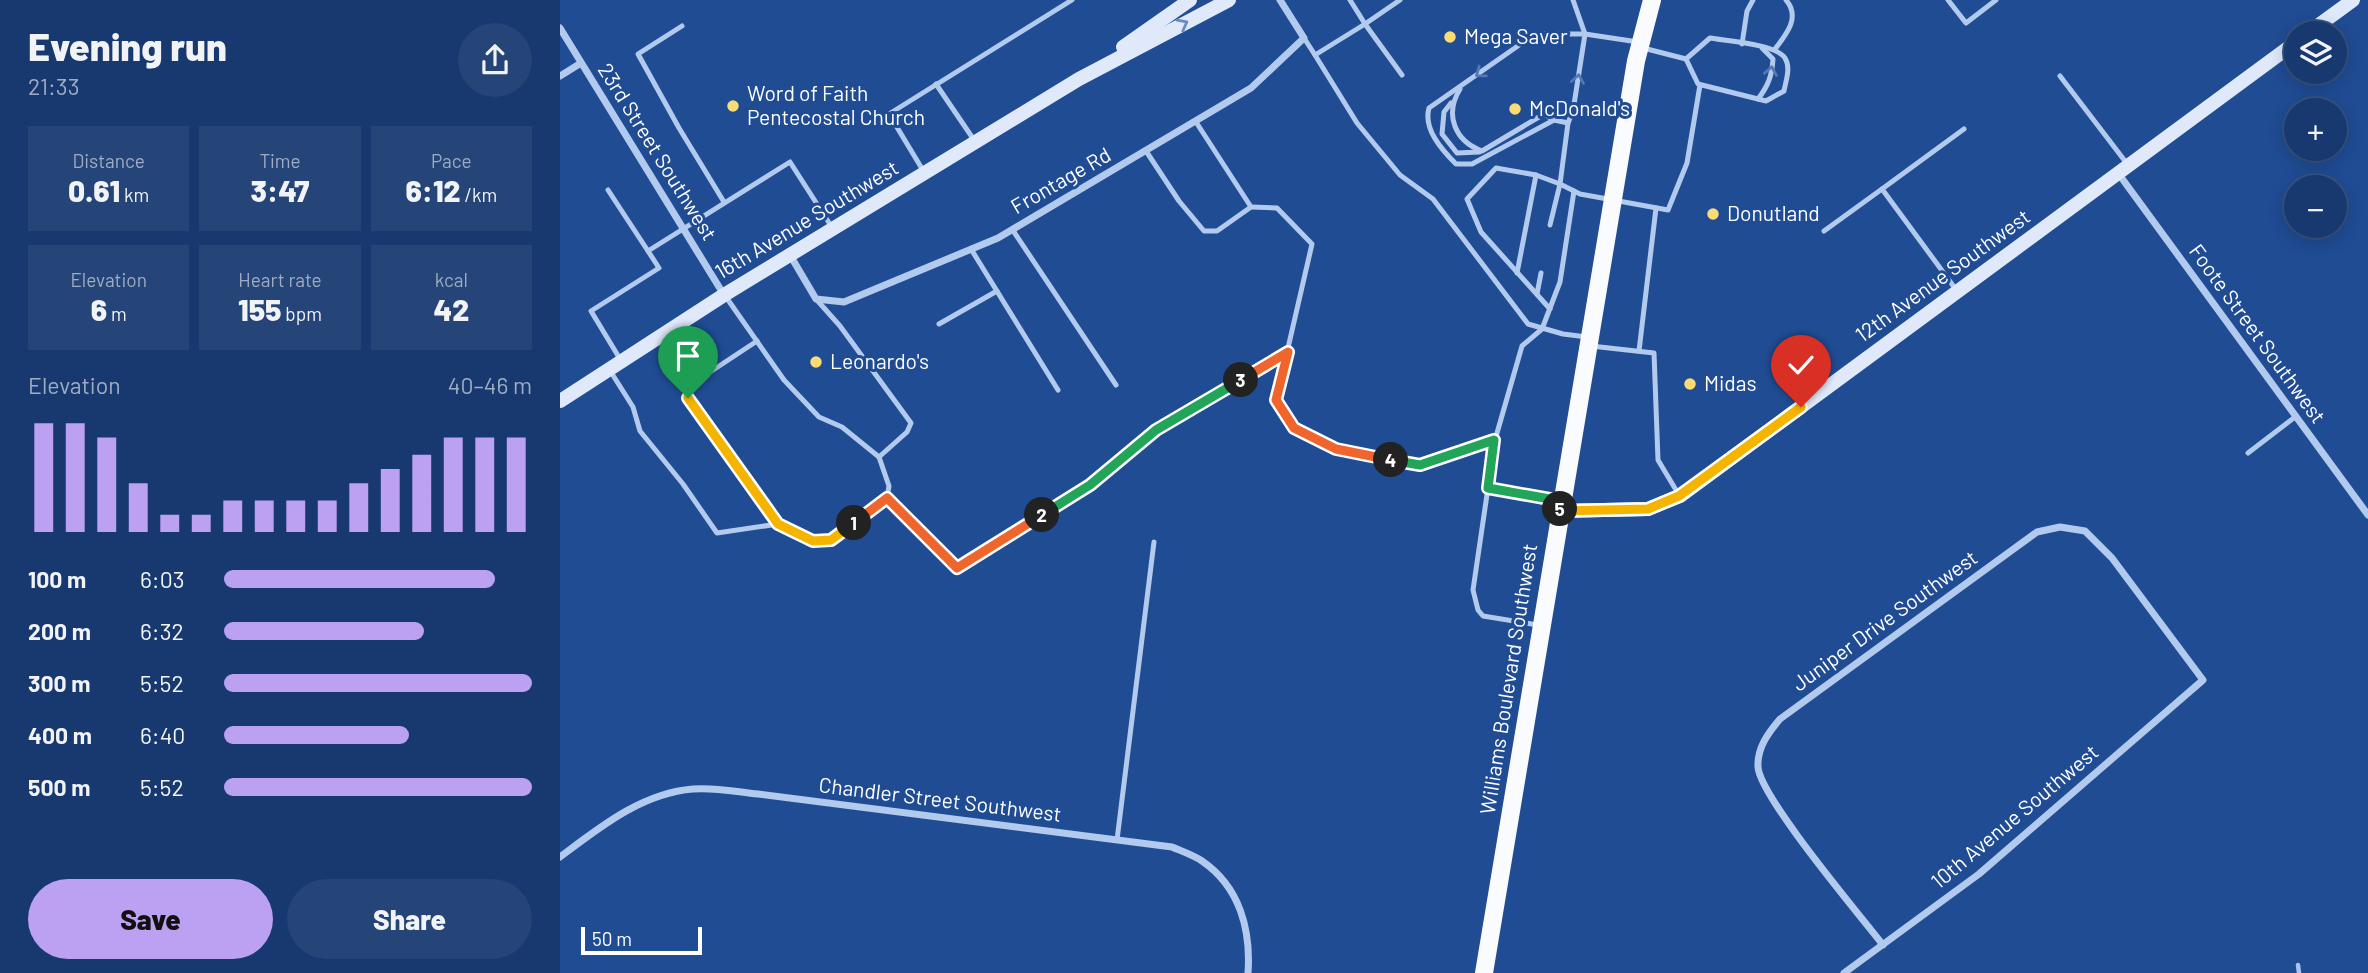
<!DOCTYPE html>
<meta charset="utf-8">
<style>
:root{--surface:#18396f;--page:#254477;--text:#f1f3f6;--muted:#9facc3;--line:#365382;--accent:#bca0f2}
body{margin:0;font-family:Barlow,sans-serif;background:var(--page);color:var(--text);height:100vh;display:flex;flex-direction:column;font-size:26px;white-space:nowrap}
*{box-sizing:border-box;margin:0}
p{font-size:23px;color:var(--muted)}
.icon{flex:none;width:38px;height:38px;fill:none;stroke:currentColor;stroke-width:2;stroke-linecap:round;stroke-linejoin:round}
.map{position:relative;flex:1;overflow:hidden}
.sheet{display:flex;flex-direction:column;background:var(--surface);width:560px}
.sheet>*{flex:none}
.buttons{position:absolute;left:1724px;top:21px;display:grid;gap:14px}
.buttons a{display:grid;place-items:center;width:63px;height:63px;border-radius:50%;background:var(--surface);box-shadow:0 4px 18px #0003,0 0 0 2px var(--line);font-size:35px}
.scale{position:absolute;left:21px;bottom:18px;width:121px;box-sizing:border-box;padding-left:7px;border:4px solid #fff;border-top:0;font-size:19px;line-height:24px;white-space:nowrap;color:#fff;-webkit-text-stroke:5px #204c94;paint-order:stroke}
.pin{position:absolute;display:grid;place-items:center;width:60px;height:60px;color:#fff;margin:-72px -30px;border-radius:50% 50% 50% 0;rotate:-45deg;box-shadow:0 0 7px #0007}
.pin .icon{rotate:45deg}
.km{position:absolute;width:35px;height:35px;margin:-18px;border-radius:50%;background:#222;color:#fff;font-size:19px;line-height:35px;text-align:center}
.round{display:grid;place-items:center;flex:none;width:74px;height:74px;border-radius:37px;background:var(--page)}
.headline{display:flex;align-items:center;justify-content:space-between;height:119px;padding:0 28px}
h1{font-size:38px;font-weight:800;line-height:52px}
.metrics{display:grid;grid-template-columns:repeat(3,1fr);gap:10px;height:119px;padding:7px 28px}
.metrics div{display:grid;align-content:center;border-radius:0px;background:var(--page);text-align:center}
.metrics b{font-size:30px;font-weight:800}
.metrics small{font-size:19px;font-weight:400}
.metrics p{font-size:19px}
.chart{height:196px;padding:14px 28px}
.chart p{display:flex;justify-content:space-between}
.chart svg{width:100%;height:126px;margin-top:7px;stroke:var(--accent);stroke-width:6}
.button{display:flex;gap:14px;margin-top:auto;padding:14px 28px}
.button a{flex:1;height:80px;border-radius:42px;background:var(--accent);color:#111;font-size:28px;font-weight:800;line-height:80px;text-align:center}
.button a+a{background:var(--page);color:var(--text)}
ul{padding:0 28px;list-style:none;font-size:23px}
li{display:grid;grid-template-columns:112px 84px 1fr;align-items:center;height:52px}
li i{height:18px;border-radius:9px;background:var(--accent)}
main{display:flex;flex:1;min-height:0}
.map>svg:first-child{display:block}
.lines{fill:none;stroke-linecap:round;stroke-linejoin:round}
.stream{stroke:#a6c4ef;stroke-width:4.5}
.lane{stroke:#b2caee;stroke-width:5}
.street{stroke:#b2caee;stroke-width:7}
.secondary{stroke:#dfe9fa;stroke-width:14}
.primary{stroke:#f9fbff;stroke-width:18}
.oneway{stroke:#6c8bbd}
.oneway2{stroke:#5378b4}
.split-1-casing{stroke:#fff;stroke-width:14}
.split-2-casing{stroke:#fff;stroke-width:14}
.split-3-casing{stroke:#fff;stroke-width:14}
.split-4-casing{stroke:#fff;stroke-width:14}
.split-5-casing{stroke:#fff;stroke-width:14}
.split-6-casing{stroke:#fff;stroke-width:14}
.split-1{stroke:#f5b400;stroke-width:9}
.split-2{stroke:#f0652b;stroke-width:9}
.split-3{stroke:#22a559;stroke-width:9}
.split-4{stroke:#f0652b;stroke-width:9}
.split-5{stroke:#22a559;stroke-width:9}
.split-6{stroke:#f5b400;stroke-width:9}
.poi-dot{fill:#fbdb73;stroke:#204c94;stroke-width:2.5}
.labels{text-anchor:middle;stroke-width:6;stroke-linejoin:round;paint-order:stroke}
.poi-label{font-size:21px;fill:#fff;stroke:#204c94;text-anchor:start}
.street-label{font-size:21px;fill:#fff;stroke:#204c94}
</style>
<main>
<section class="sheet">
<div class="headline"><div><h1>Evening run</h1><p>21:33</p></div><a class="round"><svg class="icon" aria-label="share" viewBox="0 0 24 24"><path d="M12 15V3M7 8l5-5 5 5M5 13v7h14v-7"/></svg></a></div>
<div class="metrics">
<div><p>Distance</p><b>0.61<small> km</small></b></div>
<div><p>Time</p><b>3:47</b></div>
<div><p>Pace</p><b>6:12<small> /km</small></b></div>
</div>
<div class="metrics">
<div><p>Elevation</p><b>6<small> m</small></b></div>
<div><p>Heart rate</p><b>155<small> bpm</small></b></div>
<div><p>kcal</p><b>42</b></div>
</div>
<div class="chart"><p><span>Elevation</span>40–46 m</p>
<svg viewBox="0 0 160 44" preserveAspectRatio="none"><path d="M5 44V6M15 44V6M25 44V11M35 44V27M45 44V38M55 44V38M65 44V33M75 44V33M85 44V33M95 44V33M105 44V27M115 44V22M125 44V17M135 44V11M145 44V11M155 44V11"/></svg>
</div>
<ul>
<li><b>100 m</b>6:03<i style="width:88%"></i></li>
<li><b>200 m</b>6:32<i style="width:65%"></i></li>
<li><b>300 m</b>5:52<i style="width:100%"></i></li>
<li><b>400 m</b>6:40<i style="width:60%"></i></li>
<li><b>500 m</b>5:52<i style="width:100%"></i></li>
</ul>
<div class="button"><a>Save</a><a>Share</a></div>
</section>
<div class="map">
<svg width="1808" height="973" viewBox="0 0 1808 973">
<rect width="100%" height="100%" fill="#204c94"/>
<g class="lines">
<polyline class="stream" points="1738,965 1739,973"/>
<g class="lane">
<polyline points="790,0 805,24 755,55 797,123 840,175 873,199 968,324 1003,334 1027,337"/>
<polyline points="840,0 805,24 842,75"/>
<polyline points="1013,0 1025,34 1013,111 1008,123 1000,184 1020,194 1108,210 1127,163 1140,85"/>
<polyline points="1388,0 1406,23 1436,0"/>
<polyline points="122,26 78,54 119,128 164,202"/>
<polyline points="744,38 755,55"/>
<path d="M1150,38C1166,41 1216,44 1225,58C1231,68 1226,80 1224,91L1206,101L1138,84L1126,59Z"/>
<polyline points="1182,44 1187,11 1193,0"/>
<polyline points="1083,48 1126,59"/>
<path d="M1215,49C1226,35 1241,17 1226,0"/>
<polyline points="1500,76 1568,165"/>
<polyline points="376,84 414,140"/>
<path d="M900,89C884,115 895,141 922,151L984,114L994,120"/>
<path d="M1198,99C1208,86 1212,76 1213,59L1202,48"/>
<polyline points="891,103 884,112 882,134 897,153 919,152"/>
<path d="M1008,123L994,120L912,164H896C882,150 863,129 869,108L975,34H1025L1078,42"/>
<polyline points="586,151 619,201 644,231 657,231 691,207 636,122"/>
<polyline points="364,172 329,114 512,0"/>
<polyline points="48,190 88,251"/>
<polyline points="691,207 717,208 752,244 716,400 734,428 776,449 860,465 935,440"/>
<polyline points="452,229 556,385"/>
<polyline points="1264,231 1322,189"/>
<polyline points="411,249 498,390"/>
<polyline points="957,273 976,175"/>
<polyline points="1397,291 1322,189 1404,129"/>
<polyline points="977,294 981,273"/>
<polyline points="166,297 224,380 259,417 282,427 319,457"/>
<polyline points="990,309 921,232 907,199 936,168 976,175 1000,184 990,225"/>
<polyline points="379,324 437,291"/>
<polyline points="104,336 132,378 129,398 218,524 239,536 253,541 271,540 327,498 329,486 319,457 347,432 351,423 280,326 256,299"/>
<polyline points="1031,346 1094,353 1098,460 1119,495"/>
<polyline points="1079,351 1096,208"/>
<polyline points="60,359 31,311 99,268 88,251 230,162 273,229"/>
<polyline points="49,369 73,407 80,431 123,484 157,533 218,524"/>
<polyline points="132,378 144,376 197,341"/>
<polyline points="1688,453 1735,417"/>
<polyline points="928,488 998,500"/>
<polyline points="327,498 397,568 530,485 596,430 728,352"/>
<polyline points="978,625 923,616 918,610 913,590 935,440 962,346 982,329 1000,282 1014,191"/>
<polyline points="557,840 594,542"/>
</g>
<g class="street">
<polyline points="0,28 164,295"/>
<polyline points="0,76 21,63"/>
<polyline points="1558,173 1808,515"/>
<polyline points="230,255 256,299 284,302 438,238 691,88 744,38 720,0"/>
<path d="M0,857C40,827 82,793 133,789C154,787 177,792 198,794L612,847C621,851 633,855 642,861C680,887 691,930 688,973"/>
<path d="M1284,973L1419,874L1643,680L1552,558L1525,531L1500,527L1477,532L1220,719C1208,733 1197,748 1198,767C1200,797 1299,914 1323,945"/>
</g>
<g class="secondary">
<polyline points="1748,33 1793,0"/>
<polyline points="563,47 630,0"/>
<polyline points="0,401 164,295 519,79 669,0"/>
<polyline points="999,511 1088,509 1120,496 1736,42"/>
</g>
<polyline class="primary" points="924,973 1076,61 1092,0"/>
</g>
<defs><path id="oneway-chevron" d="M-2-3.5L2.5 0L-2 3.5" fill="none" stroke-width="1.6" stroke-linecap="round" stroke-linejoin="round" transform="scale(1.75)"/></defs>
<use class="oneway" href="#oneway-chevron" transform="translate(623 24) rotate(-28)"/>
<g class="oneway2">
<use href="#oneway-chevron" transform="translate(1211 71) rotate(-80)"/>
<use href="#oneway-chevron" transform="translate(920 73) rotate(144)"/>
<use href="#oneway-chevron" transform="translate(1018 79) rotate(-81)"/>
</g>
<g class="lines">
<defs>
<polyline id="split-1" points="128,398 218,524 253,541 271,540 294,523"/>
<polyline id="split-2" points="294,523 327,498 397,568 482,515"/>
<polyline id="split-3" points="482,515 530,485 596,430 681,380"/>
<polyline id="split-4" points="681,380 728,352 716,400 734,428 776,449 831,460"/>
<polyline id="split-5" points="831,460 860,465 934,440 928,488 1001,501 1000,509"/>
<polyline id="split-6" points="1000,509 999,511 1088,509 1119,496 1241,407"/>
</defs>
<use href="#split-1" class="split-1-casing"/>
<use href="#split-2" class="split-2-casing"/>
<use href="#split-3" class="split-3-casing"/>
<use href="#split-4" class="split-4-casing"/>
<use href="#split-5" class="split-5-casing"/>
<use href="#split-6" class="split-6-casing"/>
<use href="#split-1" class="split-1"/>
<use href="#split-2" class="split-2"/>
<use href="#split-3" class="split-3"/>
<use href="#split-4" class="split-4"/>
<use href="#split-5" class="split-5"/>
<use href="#split-6" class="split-6"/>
</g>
<g class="poi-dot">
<circle cx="890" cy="37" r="7"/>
<circle cx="173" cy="106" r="7"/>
<circle cx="955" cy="109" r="7"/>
<circle cx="1153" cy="214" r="7"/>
<circle cx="256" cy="362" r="7"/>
<circle cx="1130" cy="384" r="7"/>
</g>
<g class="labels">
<g class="poi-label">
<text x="904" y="44">Mega Saver</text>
<text x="187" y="101">Word of Faith<tspan x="187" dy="24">Pentecostal Church</tspan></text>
<text x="969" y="116">McDonald's</text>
<text x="1167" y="221">Donutland</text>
<text x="270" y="369">Leonardo's</text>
<text x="1144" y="391">Midas</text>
</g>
<g class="street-label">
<text transform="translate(97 152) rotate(58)" y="7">23rd Street Southwest</text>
<text transform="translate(501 181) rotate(-30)" y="7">Frontage Rd</text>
<text transform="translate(247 220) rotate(-31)" y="7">16th Avenue Southwest</text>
<text transform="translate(1383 276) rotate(-36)" y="7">12th Avenue Southwest</text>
<text transform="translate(1697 334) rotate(54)" y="7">Foote Street Southwest</text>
<text transform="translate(1325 621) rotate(-36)" y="7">Juniper Drive Southwest</text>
<text transform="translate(949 679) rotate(-81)" y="7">Williams Boulevard Southwest</text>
<text transform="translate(380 800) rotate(7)" y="7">Chandler Street Southwest</text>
<text transform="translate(1455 817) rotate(-40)" y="7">10th Avenue Southwest</text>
</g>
</g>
</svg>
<div class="buttons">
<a><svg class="icon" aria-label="layers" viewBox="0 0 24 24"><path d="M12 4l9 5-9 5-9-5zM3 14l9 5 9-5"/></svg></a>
<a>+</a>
<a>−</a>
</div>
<div class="scale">50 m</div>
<div class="pin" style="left:128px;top:398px;background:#1e9e55"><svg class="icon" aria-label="arrive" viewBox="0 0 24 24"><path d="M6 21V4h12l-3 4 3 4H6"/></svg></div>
<div class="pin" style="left:1241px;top:407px;background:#d93025"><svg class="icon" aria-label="check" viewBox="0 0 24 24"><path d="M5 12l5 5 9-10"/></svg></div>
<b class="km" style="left:294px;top:523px">1</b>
<b class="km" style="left:482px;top:515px">2</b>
<b class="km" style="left:681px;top:380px">3</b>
<b class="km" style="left:831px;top:460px">4</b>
<b class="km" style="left:1000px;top:509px">5</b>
</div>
</main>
